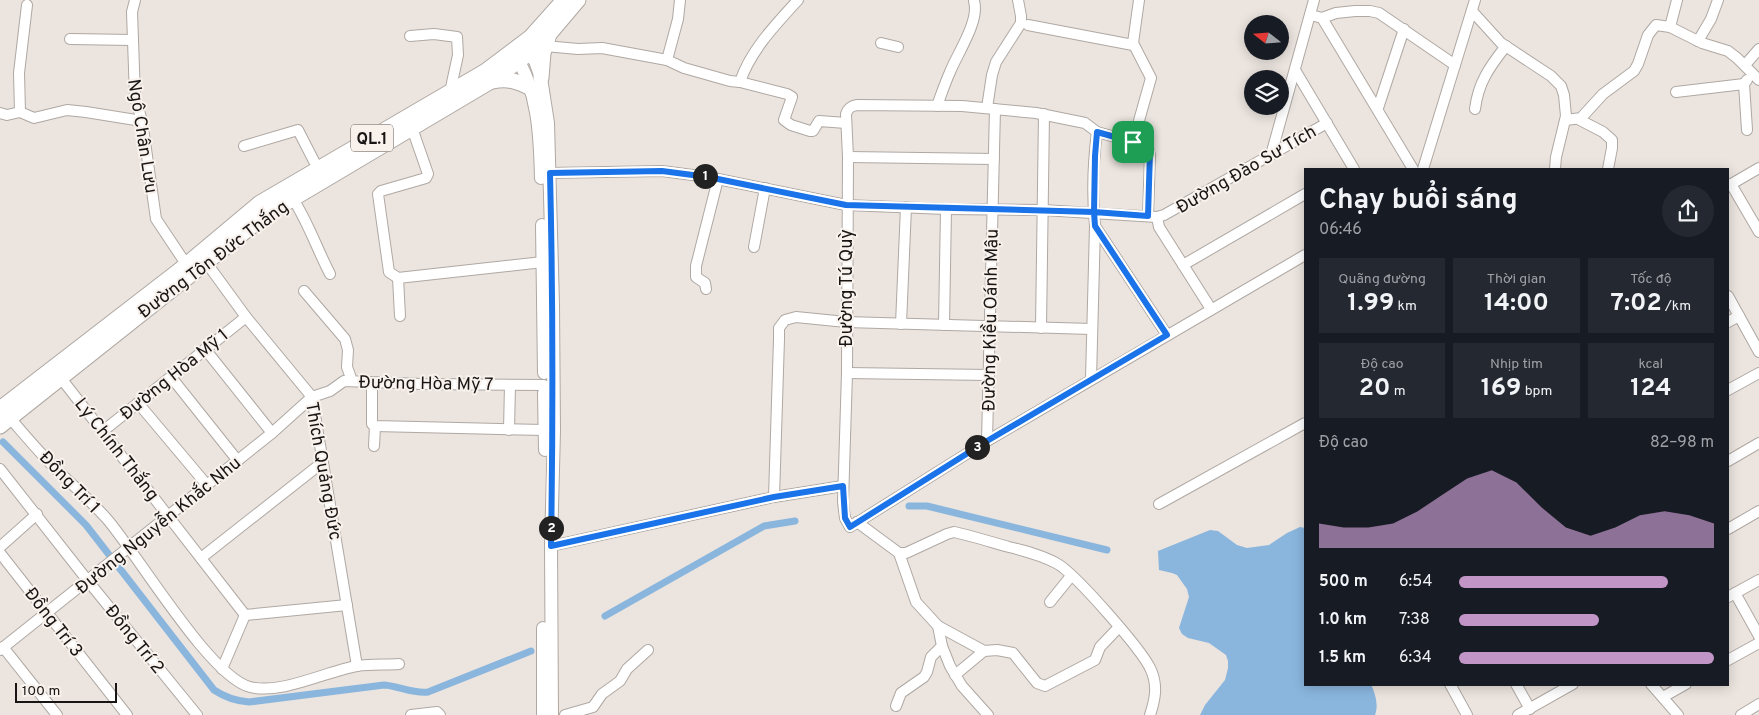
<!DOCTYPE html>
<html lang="vi">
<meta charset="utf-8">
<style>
:root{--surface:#171b24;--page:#242831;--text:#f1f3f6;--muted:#9ea1a6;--accent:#c196c7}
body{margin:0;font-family:Overpass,sans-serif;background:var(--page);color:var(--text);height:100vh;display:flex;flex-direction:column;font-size:19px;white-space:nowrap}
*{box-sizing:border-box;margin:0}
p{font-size:16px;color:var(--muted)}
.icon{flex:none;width:28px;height:28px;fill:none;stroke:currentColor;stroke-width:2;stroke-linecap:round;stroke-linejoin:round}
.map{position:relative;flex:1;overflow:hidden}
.side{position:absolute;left:1304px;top:168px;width:425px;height:518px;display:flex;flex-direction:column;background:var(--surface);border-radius:0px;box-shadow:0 2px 12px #0003}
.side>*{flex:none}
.needle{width:32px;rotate:287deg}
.tools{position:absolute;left:1244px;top:15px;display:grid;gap:10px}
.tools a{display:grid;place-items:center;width:45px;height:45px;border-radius:50%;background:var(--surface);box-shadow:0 2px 12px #0003;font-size:25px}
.scale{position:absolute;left:15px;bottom:12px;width:102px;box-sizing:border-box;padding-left:5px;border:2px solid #181514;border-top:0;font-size:14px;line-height:18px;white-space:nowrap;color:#181514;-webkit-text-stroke:4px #f8f1ec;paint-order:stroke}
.pin{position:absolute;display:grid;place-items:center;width:42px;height:42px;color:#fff;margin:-21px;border-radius:10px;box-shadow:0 2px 8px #0006}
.km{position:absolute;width:25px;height:25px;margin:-12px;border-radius:50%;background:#222;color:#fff;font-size:14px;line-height:25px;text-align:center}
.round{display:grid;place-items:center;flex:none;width:52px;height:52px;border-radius:26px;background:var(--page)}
.overview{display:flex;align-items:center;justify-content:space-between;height:85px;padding:0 15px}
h1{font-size:28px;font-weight:700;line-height:38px}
.metrics{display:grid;grid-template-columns:repeat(3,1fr);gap:8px;height:85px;padding:5px 15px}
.metrics div{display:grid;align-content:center;border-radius:0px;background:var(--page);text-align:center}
.metrics b{font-size:25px;font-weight:700}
.metrics small{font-size:14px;font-weight:400}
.metrics p{font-size:14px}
.chart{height:140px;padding:10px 15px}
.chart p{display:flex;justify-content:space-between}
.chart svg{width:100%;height:90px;margin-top:5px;fill:var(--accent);opacity:.7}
ul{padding:0 15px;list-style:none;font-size:16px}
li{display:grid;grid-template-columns:80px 60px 1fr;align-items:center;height:38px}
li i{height:12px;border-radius:6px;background:var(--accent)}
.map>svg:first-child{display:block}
.water{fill:#8ab6de}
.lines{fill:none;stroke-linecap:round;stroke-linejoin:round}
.canal{stroke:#8ab6de;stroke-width:7}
.minor-casing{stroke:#afa8a3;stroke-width:12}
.major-casing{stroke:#afa8a3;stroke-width:14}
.highway-casing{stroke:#afa8a3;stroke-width:17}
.minor{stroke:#fff;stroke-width:10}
.major{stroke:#fff;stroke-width:12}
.highway{stroke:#fff;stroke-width:15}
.route-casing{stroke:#fff;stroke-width:10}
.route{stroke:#1a73e8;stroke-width:6}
.labels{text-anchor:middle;stroke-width:4;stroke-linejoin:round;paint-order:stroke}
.shield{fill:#f8f1ec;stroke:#5b5755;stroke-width:1}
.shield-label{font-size:16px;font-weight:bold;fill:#181514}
.street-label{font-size:18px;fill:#181514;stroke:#f8f1ec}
</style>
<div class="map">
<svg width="1759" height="715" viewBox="0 0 1759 715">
<rect width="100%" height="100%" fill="#ebe4df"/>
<path class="water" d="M1300,527L1305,528V684H1371C1375,694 1379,704 1375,715H1200L1205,705L1225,680L1228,668V661L1226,655L1209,643L1188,638L1182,634L1179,628L1189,597L1187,589L1177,575L1172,573L1159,570L1158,551L1210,530L1218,531L1237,545L1247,548L1269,545L1287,533Z"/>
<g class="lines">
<g class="canal">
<path d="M3,442L86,525L214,690C226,698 236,701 249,702L384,685C399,686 413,694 428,692L531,651"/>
<polyline points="909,506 927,506 1107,550"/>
<polyline points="605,616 764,526 795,521"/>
</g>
<defs>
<g id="minor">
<polyline points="135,0 132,12 135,97 142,121 156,219 186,264"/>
<polyline points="27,5 19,73 20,112 34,118 67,110 86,112 142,121"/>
<polyline points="1472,11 1501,43 1551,76 1561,86 1564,95 1566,116 1556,157 1555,169"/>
<polyline points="1311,15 1322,18 1336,13 1355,11 1370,11 1379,13 1455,65"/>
<polyline points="1322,18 1413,169"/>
<polyline points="1028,25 1133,45"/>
<polyline points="1670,27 1677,0"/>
<polyline points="410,36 434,34 457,37 458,55 450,92"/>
<polyline points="70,39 133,40"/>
<polyline points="1698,41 1711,19 1718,0"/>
<polyline points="881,43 898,47"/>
<polyline points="545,46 578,49 602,48 667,60 684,68 730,81 740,82 787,94 792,97 784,120 791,125 810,131 813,131 819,121 846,123"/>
<polyline points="667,60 678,19 680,0"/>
<polyline points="1745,65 1759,49"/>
<polyline points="1295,70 1354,169"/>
<polyline points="1747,80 1744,84 1747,130"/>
<path d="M740,82C750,51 776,24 798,0"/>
<polyline points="1676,92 1744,84"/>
<path d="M937,106C941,95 945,83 950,72C957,54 980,21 974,1"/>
<polyline points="987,108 992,75 996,62 1021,23 1021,16 1018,0"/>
<polyline points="1378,108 1404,29"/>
<path d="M1475,109C1478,83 1490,66 1506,46"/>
<polyline points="0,113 7,115 20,112"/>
<polyline points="1578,119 1603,132 1612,140 1612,148 1608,169"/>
<polyline points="1566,120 1581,118 1603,94 1634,71 1638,64 1648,35 1656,25 1670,27 1702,43 1728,51 1737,58 1759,80"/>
<polyline points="1133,142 1151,78 1133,43 1139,0"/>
<polyline points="244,146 298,130 318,169"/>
<polyline points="1271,155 1314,0"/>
<polyline points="848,157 994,159"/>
<polyline points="1423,169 1475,0"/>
<polyline points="549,173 662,171 708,177 846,205 946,209 1043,210 1157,217 1164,215 1327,123"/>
<polyline points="1731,184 1759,232"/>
<polyline points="1728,186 1759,168"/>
<path d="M293,199C308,222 317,249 330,274"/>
<path d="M1148,216L1150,155L1148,149L1144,145L1097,132L1085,123L1036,113L962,106L857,105C851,106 848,108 846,114L848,157L847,373L843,502L845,518L850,527L987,441L1305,255"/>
<polyline points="1157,217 1159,227 1211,309"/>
<polyline points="1095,226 1167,335"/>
<polyline points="754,247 765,188"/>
<polyline points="203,258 246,317 312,397 357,666"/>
<polyline points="1183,265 1305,194"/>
<polyline points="398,278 389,272 378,194 381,191 426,178 428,174 412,128"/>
<polyline points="398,278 543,262"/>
<polyline points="398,278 400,316"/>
<polyline points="706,289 705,283 696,277 696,266 718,179"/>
<polyline points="304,291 345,339 348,350 347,367 352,381"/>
<polyline points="1728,296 1759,352"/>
<polyline points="1728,322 1739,316"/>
<polyline points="901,324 906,207"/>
<polyline points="944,325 946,209"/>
<polyline points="1041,328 1044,114"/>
<polyline points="205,349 272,433"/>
<polyline points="57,373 245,615"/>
<polyline points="847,373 989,375"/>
<polyline points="171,377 238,461"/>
<path d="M1091,379L1095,226C1092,195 1093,163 1097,132"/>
<polyline points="372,382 372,424 375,426 545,430"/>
<polyline points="1728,390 1759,373"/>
<polyline points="138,403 207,485"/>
<path d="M10,418C24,434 38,451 53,466C71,484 90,500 107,519C138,555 210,677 250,687C281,695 327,671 357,666C371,664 385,665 399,664"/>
<polyline points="509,430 510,385"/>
<polyline points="103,431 246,317"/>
<polyline points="987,441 995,109"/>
<polyline points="374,446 375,426"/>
<polyline points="1728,461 1759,443"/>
<polyline points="0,469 88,581 197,715"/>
<polyline points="774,497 779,339 779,328 785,320 796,317 846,322 1092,329"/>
<polyline points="1159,504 1305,423"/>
<path d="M857,522L899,553H906L947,534L954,532C972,536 991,542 1009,547C1025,551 1041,555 1056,563C1074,572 1143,651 1151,670C1158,686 1155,700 1150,715"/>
<polyline points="1728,529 1759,511"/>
<polyline points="551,546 774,497 843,486"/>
<polyline points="0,547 37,514"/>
<polyline points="0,553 127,715"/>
<polyline points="899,553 916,602 938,626 942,646 950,666 962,686 988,715"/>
<polyline points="201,558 323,462"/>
<polyline points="1735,593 1759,636"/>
<polyline points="1728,597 1759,580"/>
<polyline points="1050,602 1071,576"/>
<polyline points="245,615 347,605"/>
<polyline points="938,626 984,651"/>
<polyline points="3,647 57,715"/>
<polyline points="0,650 272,433 312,397 330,391 344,381 421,384 544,385"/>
<polyline points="1728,660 1759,643"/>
<polyline points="222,669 245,615"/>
<polyline points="955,675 984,651 997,650 1013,653 1037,683 1045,686 1095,660 1100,647 1119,627"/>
<polyline points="1450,684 1467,715"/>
<polyline points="1516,684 1530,709"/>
<polyline points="1651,684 1678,715"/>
<polyline points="1663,697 1686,684"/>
<polyline points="896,706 901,693 924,677 927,672 931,657 942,646"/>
<polyline points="411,715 437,712 440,715"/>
<polyline points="565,715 593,707 602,694 620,681 627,669 648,650"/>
<polyline points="1518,715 1573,684"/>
<polyline points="1741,715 1759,704"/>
</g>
<g id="major">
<polyline points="523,47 535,61 541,78 548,123 553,305 554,431 551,546 552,715"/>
<path d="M514,53C538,90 540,134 541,178"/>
<polyline points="542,225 544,373"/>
<polyline points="544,393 545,450"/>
<polyline points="543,628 543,715"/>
</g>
<g id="highway">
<polyline points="541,78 543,53 548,38"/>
<path d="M493,81C508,78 517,81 531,88"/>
<polyline points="0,409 180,270 260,203 486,71 531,37 564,0"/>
<polyline points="0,426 267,214 491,81 539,46 578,0"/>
</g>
</defs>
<use href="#minor" class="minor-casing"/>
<use href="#major" class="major-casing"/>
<use href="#highway" class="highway-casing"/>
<use href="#minor" class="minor"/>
<use href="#major" class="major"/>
<use href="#highway" class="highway"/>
</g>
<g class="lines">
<defs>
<path id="route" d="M1133,142L1097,132L1095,156L1094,212L846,205L708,177L662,171L550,173C553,297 553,422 551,546L774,497L843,486L845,518L850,527L987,441L1167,335L1095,226L1094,212L1148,216L1150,152L1147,147L1133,142"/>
</defs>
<use href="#route" class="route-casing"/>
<use href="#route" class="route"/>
</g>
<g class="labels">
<rect class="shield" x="351" y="124.5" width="42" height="27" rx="4"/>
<g class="shield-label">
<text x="372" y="144">QL.1</text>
</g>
<g class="street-label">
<text transform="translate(143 136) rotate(81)" y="6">Ngô Chân Lưu</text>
<text transform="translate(1246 169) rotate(-30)" y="6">Đường Đào Sư Tích</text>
<text transform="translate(213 259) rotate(-37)" y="6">Đường Tôn Đức Thắng</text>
<text transform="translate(846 288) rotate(-90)" y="6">Đường Tú Quỳ</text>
<text transform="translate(990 320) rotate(-89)" y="6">Đường Kiều Oánh Mậu</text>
<text transform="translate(174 374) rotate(-39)" y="6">Đường Hòa Mỹ 1</text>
<text transform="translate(426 383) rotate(1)" y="6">Đường Hòa Mỹ 7</text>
<text transform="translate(117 449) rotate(52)" y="6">Lý Chính Thắng</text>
<text transform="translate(324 471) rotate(80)" y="6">Thích Quảng Đức</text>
<text transform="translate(70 482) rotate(46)" y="6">Đồng Trí 1</text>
<text transform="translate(158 525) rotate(-39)" y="6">Đường Nguyễn Khắc Nhu</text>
<text transform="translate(54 622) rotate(52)" y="6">Đồng Trí 3</text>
<text transform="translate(135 639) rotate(51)" y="6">Đồng Trí 2</text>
</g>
</g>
</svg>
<div class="tools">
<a><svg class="needle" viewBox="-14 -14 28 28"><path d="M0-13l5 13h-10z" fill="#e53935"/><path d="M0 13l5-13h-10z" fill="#9ea1a6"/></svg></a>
<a><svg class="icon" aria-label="layers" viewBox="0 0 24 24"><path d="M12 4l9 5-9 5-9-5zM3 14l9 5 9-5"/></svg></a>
</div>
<div class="scale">100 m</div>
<div class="pin" style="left:1133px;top:142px;background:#1e9e55"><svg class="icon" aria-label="arrive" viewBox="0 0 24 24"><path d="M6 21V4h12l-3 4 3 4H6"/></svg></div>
<b class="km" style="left:705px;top:176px">1</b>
<b class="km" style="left:551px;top:528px">2</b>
<b class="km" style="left:977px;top:447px">3</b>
<section class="side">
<div class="overview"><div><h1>Chạy buổi sáng</h1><p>06:46</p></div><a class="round"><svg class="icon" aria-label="share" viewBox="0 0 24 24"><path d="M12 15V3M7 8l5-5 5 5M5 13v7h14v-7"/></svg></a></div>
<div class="metrics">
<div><p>Quãng đường</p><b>1.99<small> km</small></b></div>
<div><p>Thời gian</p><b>14:00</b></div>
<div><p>Tốc độ</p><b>7:02<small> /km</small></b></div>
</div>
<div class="metrics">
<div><p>Độ cao</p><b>20<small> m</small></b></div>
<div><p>Nhịp tim</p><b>169<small> bpm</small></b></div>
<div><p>kcal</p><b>124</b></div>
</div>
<div class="chart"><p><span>Độ cao</span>82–98 m</p>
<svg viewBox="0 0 160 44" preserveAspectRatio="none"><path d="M0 44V32L10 34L20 34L30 32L40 26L50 18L60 10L70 6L80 12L90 24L100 34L110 38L120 34L130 28L140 26L150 28L160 32V44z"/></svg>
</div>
<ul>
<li><b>500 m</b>6:54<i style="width:82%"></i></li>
<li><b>1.0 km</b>7:38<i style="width:55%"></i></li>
<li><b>1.5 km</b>6:34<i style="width:100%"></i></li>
</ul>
</section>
</div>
